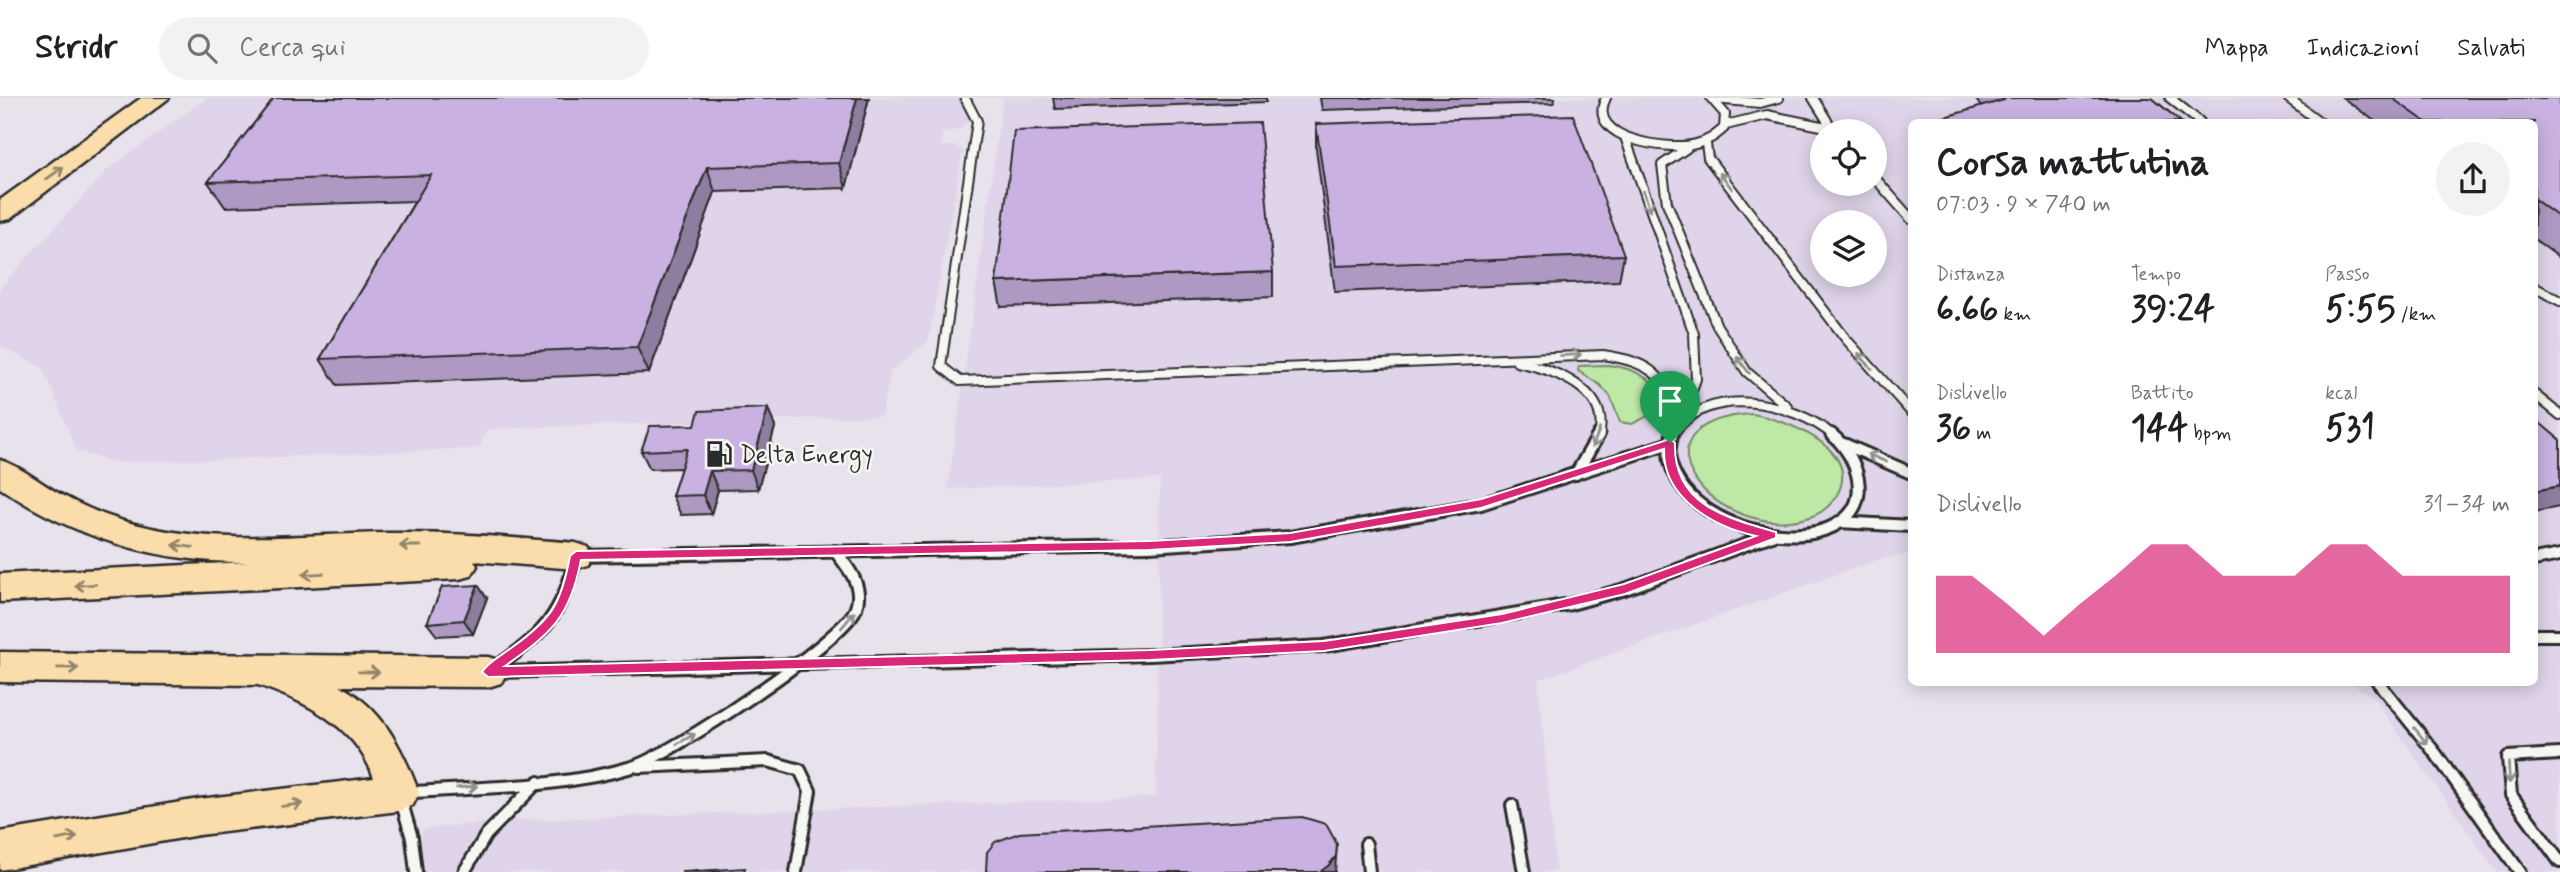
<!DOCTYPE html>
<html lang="it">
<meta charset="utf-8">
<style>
:root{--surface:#fff;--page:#f2f2f2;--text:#202124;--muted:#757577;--line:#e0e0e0;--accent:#db2777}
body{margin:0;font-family:Mynerve,sans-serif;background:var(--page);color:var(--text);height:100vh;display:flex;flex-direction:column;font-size:26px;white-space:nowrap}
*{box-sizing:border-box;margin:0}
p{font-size:23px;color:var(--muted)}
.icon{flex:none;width:38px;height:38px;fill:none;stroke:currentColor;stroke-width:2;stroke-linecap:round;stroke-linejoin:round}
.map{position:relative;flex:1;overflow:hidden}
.drawer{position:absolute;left:1908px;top:21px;width:630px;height:567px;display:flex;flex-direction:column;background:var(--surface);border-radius:10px;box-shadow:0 4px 18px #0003}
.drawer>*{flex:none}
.controls{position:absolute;left:1810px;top:21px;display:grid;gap:14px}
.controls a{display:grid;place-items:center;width:77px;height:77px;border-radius:50%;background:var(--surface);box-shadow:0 4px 18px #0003;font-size:35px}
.pin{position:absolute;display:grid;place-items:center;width:60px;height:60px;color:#fff;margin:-72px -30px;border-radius:50% 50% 50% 0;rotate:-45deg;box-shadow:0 0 7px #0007}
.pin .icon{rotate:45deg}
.round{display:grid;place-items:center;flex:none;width:74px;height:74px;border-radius:37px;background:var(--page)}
.summary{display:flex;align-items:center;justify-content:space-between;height:119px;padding:0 28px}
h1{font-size:38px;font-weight:700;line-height:52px}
.stats{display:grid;grid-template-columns:repeat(3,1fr);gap:10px;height:119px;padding:7px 28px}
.stats div{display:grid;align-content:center}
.stats b{font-size:35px;font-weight:700}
.stats small{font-size:19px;font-weight:400}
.stats p{font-size:19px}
.chart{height:196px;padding:14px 28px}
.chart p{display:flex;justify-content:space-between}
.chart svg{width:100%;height:126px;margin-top:7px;fill:var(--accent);opacity:.7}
header{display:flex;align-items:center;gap:42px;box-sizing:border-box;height:98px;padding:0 35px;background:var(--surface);border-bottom:2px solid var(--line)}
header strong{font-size:33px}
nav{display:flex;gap:38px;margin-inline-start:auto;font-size:24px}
.search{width:490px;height:63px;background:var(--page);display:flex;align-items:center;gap:18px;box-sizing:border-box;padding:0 24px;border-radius:38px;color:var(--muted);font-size:26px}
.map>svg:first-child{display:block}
.built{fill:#dfd4e9;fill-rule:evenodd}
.green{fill:#bde8a5;stroke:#748a68;stroke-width:2}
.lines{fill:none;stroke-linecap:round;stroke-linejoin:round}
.lane-far1-casing{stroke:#2b2b2b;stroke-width:12}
.lane-casing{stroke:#2b2b2b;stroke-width:16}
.highway-casing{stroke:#2b2b2b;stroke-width:5}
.lane-far1{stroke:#f6f6f2;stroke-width:8}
.lane{stroke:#f6f6f2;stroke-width:10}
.highway{fill:#faddab;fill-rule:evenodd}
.wall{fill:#ad99c2;stroke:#2b2b2b;stroke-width:2}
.shaded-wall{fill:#8d7d9e;stroke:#2b2b2b;stroke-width:2}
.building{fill:#c9b2e1;stroke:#2b2b2b;stroke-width:2}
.oneway{stroke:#92846b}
.oneway2{stroke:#90908e}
.route{fill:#db2777;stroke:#fff;stroke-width:2;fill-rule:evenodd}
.labels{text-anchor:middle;stroke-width:5;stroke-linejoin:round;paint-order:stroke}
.poi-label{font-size:24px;fill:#2b2b2b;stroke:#f6f6f2;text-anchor:start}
</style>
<header>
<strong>Stridr</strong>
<div class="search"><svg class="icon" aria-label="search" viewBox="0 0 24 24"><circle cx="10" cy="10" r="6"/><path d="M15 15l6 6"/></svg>Cerca qui</div>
<nav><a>Mappa</a><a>Indicazioni</a><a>Salvati</a></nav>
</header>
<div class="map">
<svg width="2560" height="774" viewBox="0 0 2560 774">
<rect width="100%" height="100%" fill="#e8e2ed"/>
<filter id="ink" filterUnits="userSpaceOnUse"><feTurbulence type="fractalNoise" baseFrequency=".0143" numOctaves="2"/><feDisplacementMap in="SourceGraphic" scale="14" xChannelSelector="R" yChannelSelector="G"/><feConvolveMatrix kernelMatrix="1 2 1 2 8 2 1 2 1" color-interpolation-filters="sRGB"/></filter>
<g filter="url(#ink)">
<g class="built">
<polygon points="207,0 974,0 971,20 960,31 942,35 940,48 956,48 963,53 928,244 891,272 881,318 487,331 479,350 206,362 113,364 77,353 43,270 0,248 0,190 108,71"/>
<path d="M1003,0H2560V774H2497L2372,598L2351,585L2534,584V24H1911V456L1883,460L1538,582L1556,774H406L424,731L500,723L1156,699L1160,381L948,391ZM1822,33H1874V86H1822ZM1822,124H1874V177H1822Z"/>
</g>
<g class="green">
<path d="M1608,267C1629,269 1654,279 1663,300L1660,312L1632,326L1620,324L1610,298L1600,287L1578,273L1579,268Z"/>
<path d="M1752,316C1783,321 1861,349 1838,395C1832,406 1823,415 1810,419C1714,448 1620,324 1752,316Z"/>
</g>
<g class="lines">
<defs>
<g id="lane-far1">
<path d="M965,0L977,23L941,268L960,283L1603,257C1653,264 1665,278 1681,324"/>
<path d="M1606,0C1584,42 1670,53 1696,46C1708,43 1715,38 1724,30L1725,16L1711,0"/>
<polyline points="1813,0 1833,32"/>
<polyline points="2170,0 2200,24"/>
<polyline points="2288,0 2320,24"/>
<polyline points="1713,1 1760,5 1779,0"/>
<polyline points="1726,27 1767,17 1831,30"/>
<polyline points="1625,39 1694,236 1696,281 1681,324"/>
<polyline points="1706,46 1708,60 1846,241 1911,314"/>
<polyline points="1687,50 1662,67 1667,105 1717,228 1747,274 1787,308"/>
<polyline points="1874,79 1911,121"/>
<polyline points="2534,189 2560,203"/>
<path d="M1517,264C1552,271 1611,291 1599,338"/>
<polyline points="2534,296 2560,317"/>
<path d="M1672,338C1705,284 1793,303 1834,338"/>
</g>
<g id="lane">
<path d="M1672,336C1671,344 1668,355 1670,363C1691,448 1872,466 1858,381C1855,364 1845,347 1831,336"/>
<polyline points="1844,346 1911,375"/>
<polyline points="1576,376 1599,336"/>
<polyline points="1839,424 1911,428"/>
<polyline points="2534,462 2560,457"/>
<polyline points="2534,537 2560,537"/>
<path d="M491,572C541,539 563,518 576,458L1149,448L1290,439L1481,406L1670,345"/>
<polyline points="496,574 1150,557 1324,548 1571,506 1625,491 1772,437"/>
<polyline points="2378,584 2436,656 2520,774"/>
<polyline points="2560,656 2508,659 2511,697 2560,764"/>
<polyline points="638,669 768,663 800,672 810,693 796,774"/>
<polyline points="1512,707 1524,774"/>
<polyline points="1366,746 1369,774"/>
<path d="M416,774L412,740L399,695C475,689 559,691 632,669C668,659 846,541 856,510C864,488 848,469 835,453"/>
<polyline points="464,774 486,737 538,684"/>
</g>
<g id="highway">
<polygon points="141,0 169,0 10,121 0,123 0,102"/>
<path d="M0,362C22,369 40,385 60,396C85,410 112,421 139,427C220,448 307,436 389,435C452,434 514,440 576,445L588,449L593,458L588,467L576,471L474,463L477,468L471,478L459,481L0,504V476L248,464C157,465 75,440 0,390Z"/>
<path d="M0,554L488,559L501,563L507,574L501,585L488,589L340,588C383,610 403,652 419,695L413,707L399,713L199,737L0,772V734L199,701L374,680C356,628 307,604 258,587L0,584Z"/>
</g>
</defs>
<use href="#lane-far1" class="lane-far1-casing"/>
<use href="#lane" class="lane-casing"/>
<use href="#highway" class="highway-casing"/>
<use href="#lane-far1" class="lane-far1"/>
<use href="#lane" class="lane"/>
<use href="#highway" class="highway"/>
</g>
<g class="wall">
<polygon points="274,0 869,0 846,90 715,94 649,275 337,287 320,261 415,103 225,109 208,84"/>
<polygon points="1053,0 1266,0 1266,4 1055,11"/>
<polygon points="1320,0 1555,0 1554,5 1322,12"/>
<polygon points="1975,0 2152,0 2181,24 1937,24 1938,21 1981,9"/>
<polygon points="2343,0 2560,0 2560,160 2534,141 2534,24 2376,24"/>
<polygon points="1316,26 1624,157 1619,183 1335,194 1316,51"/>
<polygon points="1273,174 1273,199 1001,209 996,184"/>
<polygon points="768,310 775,329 758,391 718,392 711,416 681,417 672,398 681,370 650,371 641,353 695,327"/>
<polygon points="487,500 473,536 437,538 427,525"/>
</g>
<g class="shaded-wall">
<polygon points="857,0 869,0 846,90 839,65"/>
<polygon points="707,69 715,94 649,275 637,249"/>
<polygon points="768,310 775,329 758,391 751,372"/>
<polygon points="710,373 718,392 711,416 703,397"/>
<polygon points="2560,388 2560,409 2534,414 2534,393"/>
<polygon points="478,487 487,500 473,536 464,522"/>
<polygon points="1337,746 1335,774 1320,774"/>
</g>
<g class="building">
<polygon points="274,0 857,0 839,65 707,69 637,249 320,261 431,77 208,84"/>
<polygon points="2002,0 2152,0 2181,24 1942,24 1938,21 2004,2"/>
<polygon points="2392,0 2560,0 2560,120 2534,101 2534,24 2426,24"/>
<polygon points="1573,17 1624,157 1336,168 1316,26"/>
<polygon points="1260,25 1273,174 996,184 1014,33"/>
<polygon points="768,310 751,372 710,373 703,397 672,398 687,351 641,353 650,328 695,327 699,313"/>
<polygon points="2534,320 2560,342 2560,388 2534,393"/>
<polygon points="478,487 464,522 427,525 442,489"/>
<polygon points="1302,719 1326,726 1337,746 1336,758 1329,767 1320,774 986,774 987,754 995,744 1019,735"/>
<polygon points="745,770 744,774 681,774"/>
</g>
<defs><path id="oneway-shaft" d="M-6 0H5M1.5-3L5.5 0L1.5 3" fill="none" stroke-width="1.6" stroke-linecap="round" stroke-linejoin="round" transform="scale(1.75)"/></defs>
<g class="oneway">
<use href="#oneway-shaft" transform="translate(55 75) rotate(-36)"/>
<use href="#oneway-shaft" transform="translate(183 448) rotate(-173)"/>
<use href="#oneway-shaft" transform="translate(410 448) rotate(-180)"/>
<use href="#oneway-shaft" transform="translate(313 476) rotate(177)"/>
<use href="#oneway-shaft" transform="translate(85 487) rotate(177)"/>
<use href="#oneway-shaft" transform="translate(68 570) rotate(1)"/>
<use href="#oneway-shaft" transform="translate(369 574) rotate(1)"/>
<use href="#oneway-shaft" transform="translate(292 707) rotate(-7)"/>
<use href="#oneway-shaft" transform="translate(67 740) rotate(-10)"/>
</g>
<g class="oneway2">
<use href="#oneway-shaft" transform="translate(1726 83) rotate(-127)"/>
<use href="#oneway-shaft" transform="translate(1647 103) rotate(71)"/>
<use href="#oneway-shaft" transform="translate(1571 257) rotate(-3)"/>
<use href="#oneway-shaft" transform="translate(1865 263) rotate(-132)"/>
<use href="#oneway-shaft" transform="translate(1743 267) rotate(-128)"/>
<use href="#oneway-shaft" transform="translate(1596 340) rotate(112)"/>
<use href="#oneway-shaft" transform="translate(1877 360) rotate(-157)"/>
<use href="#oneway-shaft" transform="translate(848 522) rotate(-50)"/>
<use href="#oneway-shaft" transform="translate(2421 638) rotate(51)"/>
<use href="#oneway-shaft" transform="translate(686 641) rotate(-29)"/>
<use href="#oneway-shaft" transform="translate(2509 675) rotate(87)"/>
<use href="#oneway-shaft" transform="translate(467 689) rotate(-5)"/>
</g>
</g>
<path class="route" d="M1670,341L1675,345C1673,407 1727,420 1776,434V440L1625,496L1502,525L1324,553L1150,562L488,579L482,574C488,564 502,557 511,550C552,521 561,506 570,458L576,453L1149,443L1290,435L1481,401ZM1664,351C1662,400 1714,429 1756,438L1624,486L1502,516L1324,543L1150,552L505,568C551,535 570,520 581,462L1149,452L1290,444L1481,410Z"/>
<defs>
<symbol id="fuel-bare" viewBox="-9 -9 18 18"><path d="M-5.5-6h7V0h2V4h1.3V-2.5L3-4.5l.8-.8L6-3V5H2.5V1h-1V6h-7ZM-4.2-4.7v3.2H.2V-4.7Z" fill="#2b2b2b" stroke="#f6f6f2" stroke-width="2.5" paint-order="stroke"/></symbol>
</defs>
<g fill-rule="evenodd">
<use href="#fuel-bare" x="700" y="337" width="38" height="38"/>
</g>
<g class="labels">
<g class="poi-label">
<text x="740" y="364">Delta Energy</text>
</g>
</g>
</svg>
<div class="controls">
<a><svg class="icon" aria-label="locate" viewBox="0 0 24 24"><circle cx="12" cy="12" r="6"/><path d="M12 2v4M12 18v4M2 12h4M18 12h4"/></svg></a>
<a><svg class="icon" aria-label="layers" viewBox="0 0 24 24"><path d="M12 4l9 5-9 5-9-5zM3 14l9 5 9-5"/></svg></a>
</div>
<div class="pin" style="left:1670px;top:345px;background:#1e9e55"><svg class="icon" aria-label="arrive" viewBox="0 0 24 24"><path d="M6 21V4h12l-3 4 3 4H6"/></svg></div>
<section class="drawer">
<div class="summary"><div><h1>Corsa mattutina</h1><p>07:03 · 9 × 740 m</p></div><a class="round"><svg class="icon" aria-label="share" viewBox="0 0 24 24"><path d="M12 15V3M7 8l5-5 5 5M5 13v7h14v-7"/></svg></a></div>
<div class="stats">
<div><p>Distanza</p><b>6.66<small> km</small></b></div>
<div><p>Tempo</p><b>39:24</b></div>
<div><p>Passo</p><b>5:55<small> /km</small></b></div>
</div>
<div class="stats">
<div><p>Dislivello</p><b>36<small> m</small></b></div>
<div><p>Battito</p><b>144<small> bpm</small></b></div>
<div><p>kcal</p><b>531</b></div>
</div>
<div class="chart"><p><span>Dislivello</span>31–34 m</p>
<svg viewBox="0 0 160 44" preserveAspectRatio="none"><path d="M0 44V17L10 17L20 27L30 38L40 27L50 17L60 6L70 6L80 17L90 17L100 17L110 6L120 6L130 17L140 17L150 17L160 17V44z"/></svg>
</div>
</section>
</div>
